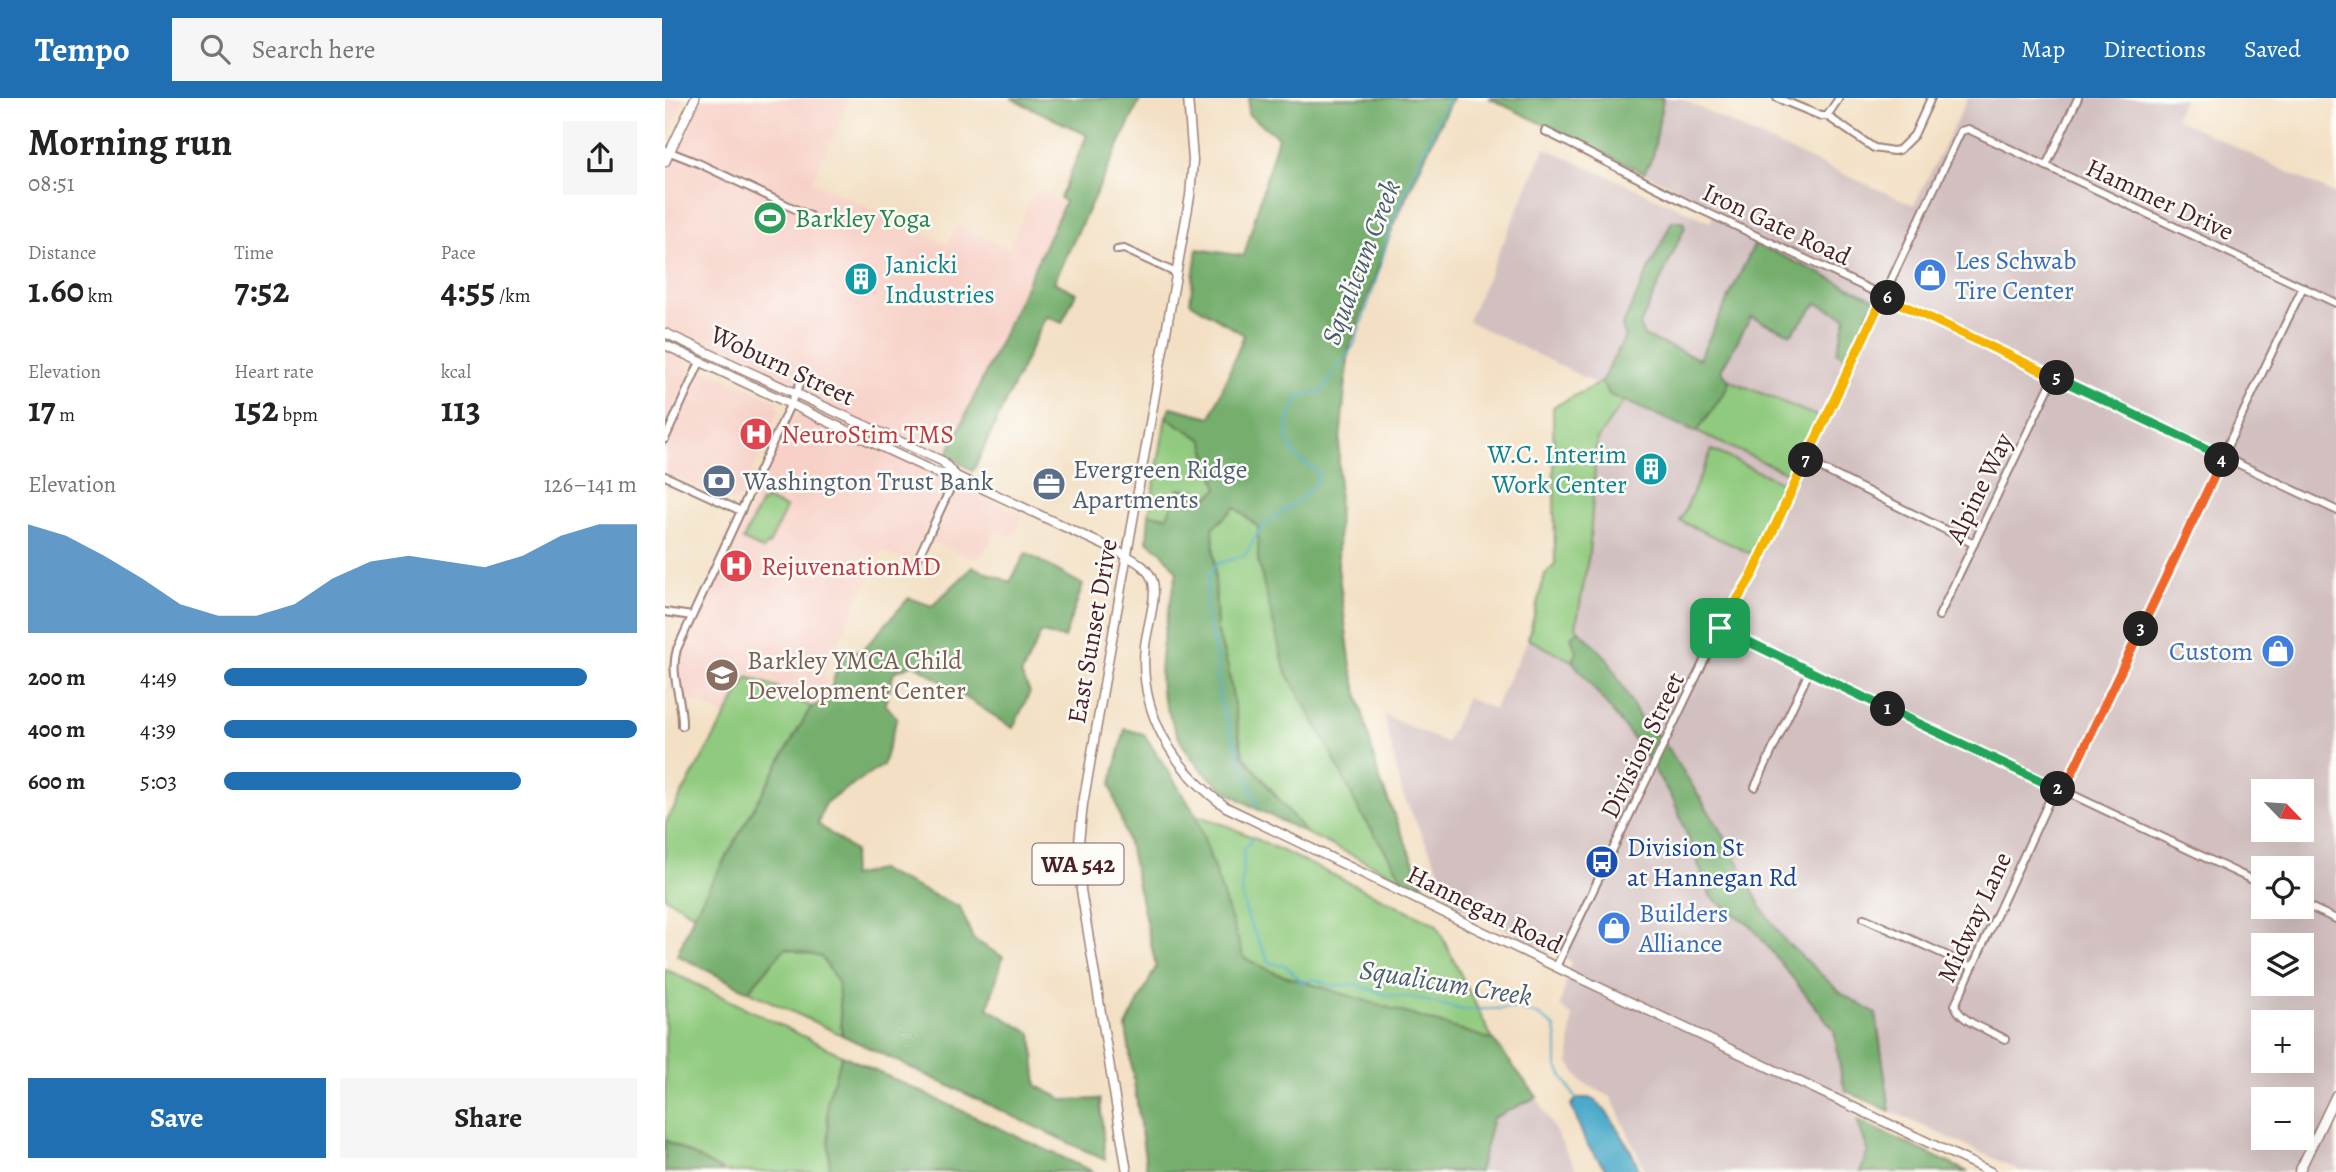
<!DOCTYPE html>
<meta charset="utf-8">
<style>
:root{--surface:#fff;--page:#f6f6f6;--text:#222;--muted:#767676;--accent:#1f6fb2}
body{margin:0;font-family:Alegreya,serif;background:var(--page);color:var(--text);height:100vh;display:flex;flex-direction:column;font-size:26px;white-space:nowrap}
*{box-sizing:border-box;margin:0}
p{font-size:23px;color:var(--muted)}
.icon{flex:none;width:38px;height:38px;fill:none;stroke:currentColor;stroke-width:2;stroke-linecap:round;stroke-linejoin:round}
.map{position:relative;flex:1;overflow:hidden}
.drawer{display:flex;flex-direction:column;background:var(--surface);width:665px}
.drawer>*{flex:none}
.needle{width:46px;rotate:115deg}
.buttons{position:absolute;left:1586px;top:681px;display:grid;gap:14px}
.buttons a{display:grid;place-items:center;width:63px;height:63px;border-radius:0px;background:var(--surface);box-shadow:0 7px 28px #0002;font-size:35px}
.pin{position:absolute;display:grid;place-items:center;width:60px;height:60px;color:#fff;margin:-30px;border-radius:14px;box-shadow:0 4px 10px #0006}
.km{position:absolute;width:35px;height:35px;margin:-18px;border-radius:50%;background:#222;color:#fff;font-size:19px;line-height:35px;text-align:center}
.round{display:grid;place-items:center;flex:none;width:74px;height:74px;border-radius:0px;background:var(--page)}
.summary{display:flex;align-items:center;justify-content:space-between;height:119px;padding:0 28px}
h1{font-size:38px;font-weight:700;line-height:52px}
.metrics{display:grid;grid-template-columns:repeat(3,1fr);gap:10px;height:119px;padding:7px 28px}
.metrics div{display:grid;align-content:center}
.metrics b{font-size:35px;font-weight:700}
.metrics small{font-size:19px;font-weight:400}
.metrics p{font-size:19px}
.chart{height:196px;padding:14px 28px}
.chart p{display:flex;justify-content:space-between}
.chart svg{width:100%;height:126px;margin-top:7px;fill:var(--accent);opacity:.7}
.primary-button{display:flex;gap:14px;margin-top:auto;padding:14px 28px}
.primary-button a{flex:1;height:80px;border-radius:0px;background:var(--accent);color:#fff;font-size:28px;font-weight:700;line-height:80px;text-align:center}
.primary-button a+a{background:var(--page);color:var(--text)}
ul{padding:0 28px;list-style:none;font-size:23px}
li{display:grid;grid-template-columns:112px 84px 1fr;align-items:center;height:52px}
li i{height:18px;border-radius:9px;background:var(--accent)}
header{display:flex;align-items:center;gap:42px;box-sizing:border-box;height:98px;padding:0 35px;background:var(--accent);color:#fff}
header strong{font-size:33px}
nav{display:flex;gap:38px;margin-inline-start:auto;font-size:24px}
.search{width:490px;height:63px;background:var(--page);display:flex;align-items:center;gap:18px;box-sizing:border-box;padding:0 24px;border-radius:0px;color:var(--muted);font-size:26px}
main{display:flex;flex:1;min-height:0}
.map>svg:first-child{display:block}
.built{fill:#f7d1c8}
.industrial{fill:#d2bfc0;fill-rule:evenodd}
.green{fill:#90ca7e;stroke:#6d7454;stroke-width:2}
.forest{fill:#74ae6d;stroke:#5f664c;stroke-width:2}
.water{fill:#4baaca;stroke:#4a647a;stroke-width:2}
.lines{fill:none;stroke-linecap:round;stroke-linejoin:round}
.stream{stroke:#4baaca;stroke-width:2}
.minor-casing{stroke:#9e8078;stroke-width:10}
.major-casing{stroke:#9e8078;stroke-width:11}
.minor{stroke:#fff;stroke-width:6}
.major{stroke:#fff;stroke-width:8}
.split-1-casing{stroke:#fff;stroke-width:14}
.split-2-casing{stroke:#fff;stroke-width:14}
.split-3-casing{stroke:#fff;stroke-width:14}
.split-4-casing{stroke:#fff;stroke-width:14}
.split-5-casing{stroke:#fff;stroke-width:14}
.split-6-casing{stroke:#fff;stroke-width:14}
.split-7-casing{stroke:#fff;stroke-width:14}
.split-8-casing{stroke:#fff;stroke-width:14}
.split-1{stroke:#22a559;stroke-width:9}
.split-2{stroke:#22a559;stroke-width:9}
.split-3{stroke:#f0652b;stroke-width:9}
.split-4{stroke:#f0652b;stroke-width:9}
.split-5{stroke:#22a559;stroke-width:9}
.split-6{stroke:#f5b400;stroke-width:9}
.split-7{stroke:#f5b400;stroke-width:9}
.split-8{stroke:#f5b400;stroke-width:9}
.labels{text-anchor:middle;stroke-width:5;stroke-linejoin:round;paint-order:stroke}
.shield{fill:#fdfcf7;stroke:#806168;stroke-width:2}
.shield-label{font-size:24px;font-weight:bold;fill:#4a1f2b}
.street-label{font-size:26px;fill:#4a1f2b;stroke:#fdfcf7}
.leisure-label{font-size:26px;fill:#27864d;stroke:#fdfcf7;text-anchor:start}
.shop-label{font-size:26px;fill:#366cbe;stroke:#fdfcf7;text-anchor:start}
.culture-label{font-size:26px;fill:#0d838f;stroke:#fdfcf7;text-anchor:start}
.health-label{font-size:26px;fill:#be3a42;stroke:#fdfcf7;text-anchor:start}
.service-label{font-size:26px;fill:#4e5e75;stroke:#fdfcf7;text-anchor:start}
.education-label{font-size:26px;fill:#785e54;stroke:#fdfcf7;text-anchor:start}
.transit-label{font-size:26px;fill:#164399;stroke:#fdfcf7;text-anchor:start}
.water-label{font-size:28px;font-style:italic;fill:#4a5e73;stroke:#fdfcf7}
</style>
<header>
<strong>Tempo</strong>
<div class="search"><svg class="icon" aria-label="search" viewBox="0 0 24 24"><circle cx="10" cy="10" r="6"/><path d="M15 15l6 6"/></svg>Search here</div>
<nav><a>Map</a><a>Directions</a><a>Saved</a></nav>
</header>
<main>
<section class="drawer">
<div class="summary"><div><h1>Morning run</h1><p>08:51</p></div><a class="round"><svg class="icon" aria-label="share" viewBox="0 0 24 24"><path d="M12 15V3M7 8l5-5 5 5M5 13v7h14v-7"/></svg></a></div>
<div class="metrics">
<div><p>Distance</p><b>1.60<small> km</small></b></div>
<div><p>Time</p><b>7:52</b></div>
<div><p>Pace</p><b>4:55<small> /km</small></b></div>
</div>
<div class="metrics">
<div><p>Elevation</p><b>17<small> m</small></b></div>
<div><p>Heart rate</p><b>152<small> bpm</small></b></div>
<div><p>kcal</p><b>113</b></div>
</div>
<div class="chart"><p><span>Elevation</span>126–141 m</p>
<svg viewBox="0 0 160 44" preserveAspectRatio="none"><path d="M0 44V6L10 10L20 17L30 25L40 34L50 38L60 38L70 34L80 25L90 19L100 17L110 19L120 21L130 17L140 10L150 6L160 6V44z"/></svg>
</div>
<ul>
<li><b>200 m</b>4:49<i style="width:88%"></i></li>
<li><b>400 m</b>4:39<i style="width:100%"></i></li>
<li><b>600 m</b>5:03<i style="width:72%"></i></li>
</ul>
<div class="primary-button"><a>Save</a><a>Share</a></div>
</section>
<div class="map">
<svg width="1671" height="1074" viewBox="0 0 1671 1074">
<rect width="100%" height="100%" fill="#fdfcf7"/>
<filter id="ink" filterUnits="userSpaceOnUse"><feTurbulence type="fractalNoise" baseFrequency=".0143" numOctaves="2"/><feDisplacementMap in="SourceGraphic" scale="14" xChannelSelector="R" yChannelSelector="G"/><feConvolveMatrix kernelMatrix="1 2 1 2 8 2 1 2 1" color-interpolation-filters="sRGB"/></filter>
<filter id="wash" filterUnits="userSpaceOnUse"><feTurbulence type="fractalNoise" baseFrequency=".00686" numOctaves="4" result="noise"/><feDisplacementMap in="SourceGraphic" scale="28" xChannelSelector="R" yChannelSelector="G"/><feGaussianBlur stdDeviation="1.57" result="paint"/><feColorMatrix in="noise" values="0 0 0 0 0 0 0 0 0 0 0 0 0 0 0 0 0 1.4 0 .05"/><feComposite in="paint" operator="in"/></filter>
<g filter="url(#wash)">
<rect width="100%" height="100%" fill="#f3e0c4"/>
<g class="built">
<polygon points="0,0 20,0 0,43"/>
<polygon points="37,0 186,0 147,83 282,146 292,127 343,151 370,93 397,105 279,362 0,231 0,79"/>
<polygon points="0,251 25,266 27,273 0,331"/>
<polygon points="39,271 111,303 115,311 75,400 70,404 65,404 0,374 0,349 36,273"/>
<polygon points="134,316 137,316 275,378 280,383 280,390 244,465 217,453 158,577 164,583 164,590 159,596 152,597 29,816 0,799 0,726 61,618 3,590 128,320"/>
<polygon points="296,391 303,391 358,417 348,439 331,433 319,455 310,461 267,444 291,394"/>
</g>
<g class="industrial">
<path d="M998,0H1015L1088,36L1249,107L1303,0H1519L1510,20L1671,97V1074H1358L1225,1013L1211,916L1176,895L1120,843L1096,809L1062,742L993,638L978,626L942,560L911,529L924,456L934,309L932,286L803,223L880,50L1045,124L1052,109L979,75L988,58ZM1598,693H1636V732H1598ZM1598,770H1636V808H1598ZM1598,847H1636V886H1598ZM1598,924H1636V962H1598ZM1598,1001H1636V1040H1598Z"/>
<polygon points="863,541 907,563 972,645 1009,703 1046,799 1086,829 1169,932 1177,982 1203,1053 1195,1074 981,1074 946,999 917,984 904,965 907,918 895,908 906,863 791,807 737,695 719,617 781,645 802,600 829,611"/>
<polygon points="872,999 912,1074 814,1074 828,1020"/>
</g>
<g class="green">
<polygon points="1064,282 1154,319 1127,377 1032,334 1062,290"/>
<polygon points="936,284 945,297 959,303 932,341 924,456 911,529 914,532 906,539 912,554 907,563 863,541 880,476 890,467 888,309"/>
<polygon points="501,319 538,342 553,391 539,402 502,419 484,416"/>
<polygon points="1047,352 1122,387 1089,457 1015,423"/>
<polygon points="100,401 121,410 104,447 102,446 99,452 78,442 96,404 98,405"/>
<polygon points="570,409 593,429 593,463 604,503 662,646 694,712 739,782 641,735 578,656 563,570 552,532 548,430"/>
<polygon points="83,579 111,589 146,609 29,816 0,799 0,726"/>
<polygon points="531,717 563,728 624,756 771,826 828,942 610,875 579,860"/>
<polygon points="120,850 156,859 173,884 177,937 83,893"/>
<polygon points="0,871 177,957 162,1003 165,1074 59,1074 0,1042"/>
</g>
<g class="forest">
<polygon points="346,0 476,0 389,184 411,195 397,225 381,218 308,373 282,357 400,104 395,100 422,37"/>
<path d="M584,0H787L729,126L684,251L674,353L673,470L686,569L714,680L759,789L739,782L694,712L662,646L620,572L593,463V429L570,409L548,430L552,532L563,570L577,656L641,735C580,705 527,686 504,616C501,608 497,599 496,591C492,558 505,506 512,474L496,453L482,443L484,416L502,419L513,391L530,392L539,402L553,391L538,342L501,319L506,309L546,319L579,237L525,204L532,151L579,158L613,39L583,16Z"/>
<polygon points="824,0 998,0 988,58 979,75"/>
<polygon points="1007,123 1018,123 1020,129 975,227 979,238 1034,261 1090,145 1210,201 1182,259 1172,254 1181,219 1152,205 1126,236 1086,219 1056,272 1064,282 1062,290 1032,334 945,297 936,284 960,239 957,228"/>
<path d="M361,455L418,487L399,540L376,535L356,577L365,594L348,630L249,566L229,574L220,606L232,620L218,667L160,705L153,726L189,753L186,778L214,772L295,809L308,841L338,859L323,910L367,936L372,988L399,1002L435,1001L440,1062L177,937L173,884L156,859L120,850L83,893L12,857L29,816L146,609L162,602C169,586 170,571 177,555L197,553L244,500L267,508L308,469L345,484Z"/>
<polygon points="914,532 942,560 978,626 993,638 1007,656 1062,742 1096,809 1120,843 1176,895 1211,916 1225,1013 1181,993 1177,982 1169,932 1087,829 1046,799 1009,703 972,645 907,563 912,554 906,539"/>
<polygon points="460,631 479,636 531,717 579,860 610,875 828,942 872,999 828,1020 814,1074 482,1074 461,929 491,869 466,756 446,687"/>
<polygon points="177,957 429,1074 165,1074 162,1003"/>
<polygon points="1192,1022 1303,1074 1195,1074 1203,1053"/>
<polygon points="0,1042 2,1043 59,1074 0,1074"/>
</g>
<path class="water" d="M913,1000C919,1000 924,999 929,1002C944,1012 970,1057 974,1074H943L921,1045L906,1007Z"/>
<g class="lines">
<g class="stream">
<path d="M593,709L554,601L552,563L541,513L543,480L551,466L579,458C587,449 588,439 597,430C613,414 648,398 654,377C648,368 640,367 633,360C615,341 623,317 635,298L656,294L689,247L710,186L728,123L783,0"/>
<path d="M587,738L585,745L578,751C580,765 576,777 577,791C578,818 593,842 605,865L622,868L637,885L649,881L667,888L690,886L722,897L755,901L798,912L852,910L874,918L890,929L892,943V968L912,1003"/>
</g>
</g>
</g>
<g filter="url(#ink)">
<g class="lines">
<defs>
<g id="minor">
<polyline points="1112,0 1156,18 1162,18 1209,50 1228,53 1234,52 1249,37 1266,0"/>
<polyline points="1162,18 1174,0"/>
<polyline points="880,33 1022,105 1671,412"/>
<polyline points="0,52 33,65 145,118"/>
<polyline points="1381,68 1413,0"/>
<polyline points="452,152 459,151 511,175"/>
<polyline points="0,341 35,264"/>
<polyline points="1141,363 1309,446"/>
<polyline points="0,378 76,413"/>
<polyline points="248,471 291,378"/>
<polyline points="0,514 27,518"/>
<polyline points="1274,518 1389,279"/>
<polyline points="1055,530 1598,787"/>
<path d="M17,628C18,601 4,578 12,551L138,279"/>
<polyline points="1090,689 1144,574"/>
<polyline points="1398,694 1638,189"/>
<polyline points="1636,805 1671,821"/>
<polyline points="1199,820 1307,869"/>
<polyline points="891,869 1055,530 1077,496 1094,464 1296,33 1303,31 1671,205"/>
<path d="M1340,941C1324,932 1296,925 1290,907L1390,690"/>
</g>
<g id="major">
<polyline points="0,64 30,0"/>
<polyline points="0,235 277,363 291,378"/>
<path d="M0,247L272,375L291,378L462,458C473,464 484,471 488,484C492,500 482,530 480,548C473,614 509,672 561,709L891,869L1326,1074"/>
<polyline points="462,1074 416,792 414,744 418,706 525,98 528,62 523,0"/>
<polyline points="1634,1074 1671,997"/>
</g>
</defs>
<use href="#minor" class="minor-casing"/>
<use href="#major" class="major-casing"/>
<use href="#minor" class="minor"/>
<use href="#major" class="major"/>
</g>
</g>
<g class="lines" filter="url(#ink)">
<defs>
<polyline id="split-1" points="1055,530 1223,611"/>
<polyline id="split-2" points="1223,611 1393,691"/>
<polyline id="split-3" points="1393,691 1398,694 1476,531"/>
<polyline id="split-4" points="1476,531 1557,362"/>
<polyline id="split-5" points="1392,280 1559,359 1557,362"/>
<polyline id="split-6" points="1223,200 1392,280"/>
<polyline id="split-7" points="1141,362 1218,198 1223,200"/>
<polyline id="split-8" points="1055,530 1088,476 1141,362"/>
</defs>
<use href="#split-1" class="split-1-casing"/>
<use href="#split-2" class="split-2-casing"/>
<use href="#split-3" class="split-3-casing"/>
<use href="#split-4" class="split-4-casing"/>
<use href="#split-5" class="split-5-casing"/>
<use href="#split-6" class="split-6-casing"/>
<use href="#split-7" class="split-7-casing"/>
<use href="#split-8" class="split-8-casing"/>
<use href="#split-1" class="split-1"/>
<use href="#split-2" class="split-2"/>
<use href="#split-3" class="split-3"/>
<use href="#split-4" class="split-4"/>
<use href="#split-5" class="split-5"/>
<use href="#split-6" class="split-6"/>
<use href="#split-7" class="split-7"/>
<use href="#split-8" class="split-8"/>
</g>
<defs>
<symbol id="stadium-disc" viewBox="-11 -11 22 22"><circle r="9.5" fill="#2e9e5b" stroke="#fdfcf7"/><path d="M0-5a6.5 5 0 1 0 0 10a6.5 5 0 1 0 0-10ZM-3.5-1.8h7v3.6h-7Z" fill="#fff"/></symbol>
<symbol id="shop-disc" viewBox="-11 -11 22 22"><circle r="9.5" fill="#3f7fe0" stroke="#fdfcf7"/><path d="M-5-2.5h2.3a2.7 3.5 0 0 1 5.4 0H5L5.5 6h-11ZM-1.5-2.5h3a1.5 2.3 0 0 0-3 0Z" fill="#fff"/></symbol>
<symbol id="building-disc" viewBox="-11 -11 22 22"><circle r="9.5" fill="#0f9aa8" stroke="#fdfcf7"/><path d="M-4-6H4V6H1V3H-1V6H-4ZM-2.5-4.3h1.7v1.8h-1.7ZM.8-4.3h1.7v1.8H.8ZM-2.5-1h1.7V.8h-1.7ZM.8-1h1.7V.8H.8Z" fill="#fff"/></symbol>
<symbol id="hospital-disc" viewBox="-11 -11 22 22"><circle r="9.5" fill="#e0444e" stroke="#fdfcf7"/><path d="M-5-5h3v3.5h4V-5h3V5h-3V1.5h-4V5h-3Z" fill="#fff"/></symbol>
<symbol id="bank-disc" viewBox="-11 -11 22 22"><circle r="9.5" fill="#5c6f8a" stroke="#fdfcf7"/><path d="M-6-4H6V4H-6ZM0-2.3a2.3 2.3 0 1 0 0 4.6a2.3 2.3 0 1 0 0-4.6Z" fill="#fff"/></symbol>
<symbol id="office-disc" viewBox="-11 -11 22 22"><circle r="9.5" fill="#5c6f8a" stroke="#fdfcf7"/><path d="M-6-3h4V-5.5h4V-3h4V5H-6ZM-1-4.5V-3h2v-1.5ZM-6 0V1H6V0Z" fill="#fff"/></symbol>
<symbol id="school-disc" viewBox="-11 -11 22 22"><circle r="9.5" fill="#8d6e63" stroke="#fdfcf7"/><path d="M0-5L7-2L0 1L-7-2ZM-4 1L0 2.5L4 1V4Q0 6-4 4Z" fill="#fff"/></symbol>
<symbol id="bus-disc" viewBox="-11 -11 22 22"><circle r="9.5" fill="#1a4fb4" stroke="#fdfcf7"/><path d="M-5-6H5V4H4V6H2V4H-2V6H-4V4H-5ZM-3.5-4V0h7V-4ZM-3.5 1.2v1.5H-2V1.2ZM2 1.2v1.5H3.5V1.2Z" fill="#fff"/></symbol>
</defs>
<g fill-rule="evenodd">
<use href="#stadium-disc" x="86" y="101" width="38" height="38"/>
<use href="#shop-disc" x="1246" y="158" width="38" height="38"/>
<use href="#building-disc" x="177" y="162" width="38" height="38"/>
<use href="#hospital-disc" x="72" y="317" width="38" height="38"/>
<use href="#building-disc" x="967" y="352" width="38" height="38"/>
<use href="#bank-disc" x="35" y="364" width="38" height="38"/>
<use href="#office-disc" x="365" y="367" width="38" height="38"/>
<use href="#hospital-disc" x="52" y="449" width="38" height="38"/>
<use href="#shop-disc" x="1594" y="534" width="38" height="38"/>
<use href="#school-disc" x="38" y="558" width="38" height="38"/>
<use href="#bus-disc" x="918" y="745" width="38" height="38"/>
<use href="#shop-disc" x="930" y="811" width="38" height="38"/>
</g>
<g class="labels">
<rect class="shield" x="367.5" y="745.5" width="91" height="41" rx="5"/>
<g class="shield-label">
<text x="413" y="774">WA 542</text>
</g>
<g class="street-label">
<text transform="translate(1495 101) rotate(25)" y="9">Hammer Drive</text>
<text transform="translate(1112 126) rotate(25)" y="9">Iron Gate Road</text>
<text transform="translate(118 267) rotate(25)" y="9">Woburn Street</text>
<text transform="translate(1314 390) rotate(-64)" y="9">Alpine Way</text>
<text transform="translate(427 533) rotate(-80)" y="9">East Sunset Drive</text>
<text transform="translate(977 647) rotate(-64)" y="9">Division Street</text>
<text transform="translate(820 811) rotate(26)" y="9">Hannegan Road</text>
<text transform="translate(1309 819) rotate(-65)" y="9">Midway Lane</text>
</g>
<g class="leisure-label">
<text x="130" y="129">Barkley Yoga</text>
</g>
<g class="shop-label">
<text x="1290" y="171">Les Schwab<tspan x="1290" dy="30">Tire Center</tspan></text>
<text x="1588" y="562" text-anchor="end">Custom</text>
<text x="974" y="824">Builders<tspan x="974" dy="30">Alliance</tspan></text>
</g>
<g class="culture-label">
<text x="220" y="175">Janicki<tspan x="220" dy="30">Industries</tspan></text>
<text x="962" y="365" text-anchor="end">W.C. Interim<tspan x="962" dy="30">Work Center</tspan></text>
</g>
<g class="health-label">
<text x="116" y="345">NeuroStim TMS</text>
<text x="96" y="477">RejuvenationMD</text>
</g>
<g class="service-label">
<text x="408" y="380">Evergreen Ridge<tspan x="408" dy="30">Apartments</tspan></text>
<text x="78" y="392">Washington Trust Bank</text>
</g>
<g class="education-label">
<text x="82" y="571">Barkley YMCA Child<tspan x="82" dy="30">Development Center</tspan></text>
</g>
<g class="transit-label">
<text x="962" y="758">Division St<tspan x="962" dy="30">at Hannegan Rd</tspan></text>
</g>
<g class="water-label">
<text transform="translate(695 164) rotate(-69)" y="10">Squalicum Creek</text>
<text transform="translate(781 884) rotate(9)" y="10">Squalicum Creek</text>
</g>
</g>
</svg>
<div class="buttons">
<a><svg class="needle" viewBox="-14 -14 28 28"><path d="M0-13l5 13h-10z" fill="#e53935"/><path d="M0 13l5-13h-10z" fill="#767676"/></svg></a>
<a><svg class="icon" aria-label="locate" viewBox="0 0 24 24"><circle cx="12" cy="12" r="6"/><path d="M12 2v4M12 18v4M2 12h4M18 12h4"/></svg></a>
<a><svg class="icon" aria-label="layers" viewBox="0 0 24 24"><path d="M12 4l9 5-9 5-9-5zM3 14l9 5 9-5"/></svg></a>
<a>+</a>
<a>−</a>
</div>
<div class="pin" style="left:1055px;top:530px;background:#1e9e55"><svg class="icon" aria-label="arrive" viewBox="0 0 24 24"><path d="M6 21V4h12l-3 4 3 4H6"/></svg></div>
<b class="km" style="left:1223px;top:611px">1</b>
<b class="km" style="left:1393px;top:691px">2</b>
<b class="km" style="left:1476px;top:531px">3</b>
<b class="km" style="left:1557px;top:362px">4</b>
<b class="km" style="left:1392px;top:280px">5</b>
<b class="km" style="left:1223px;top:200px">6</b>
<b class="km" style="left:1141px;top:362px">7</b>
</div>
</main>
